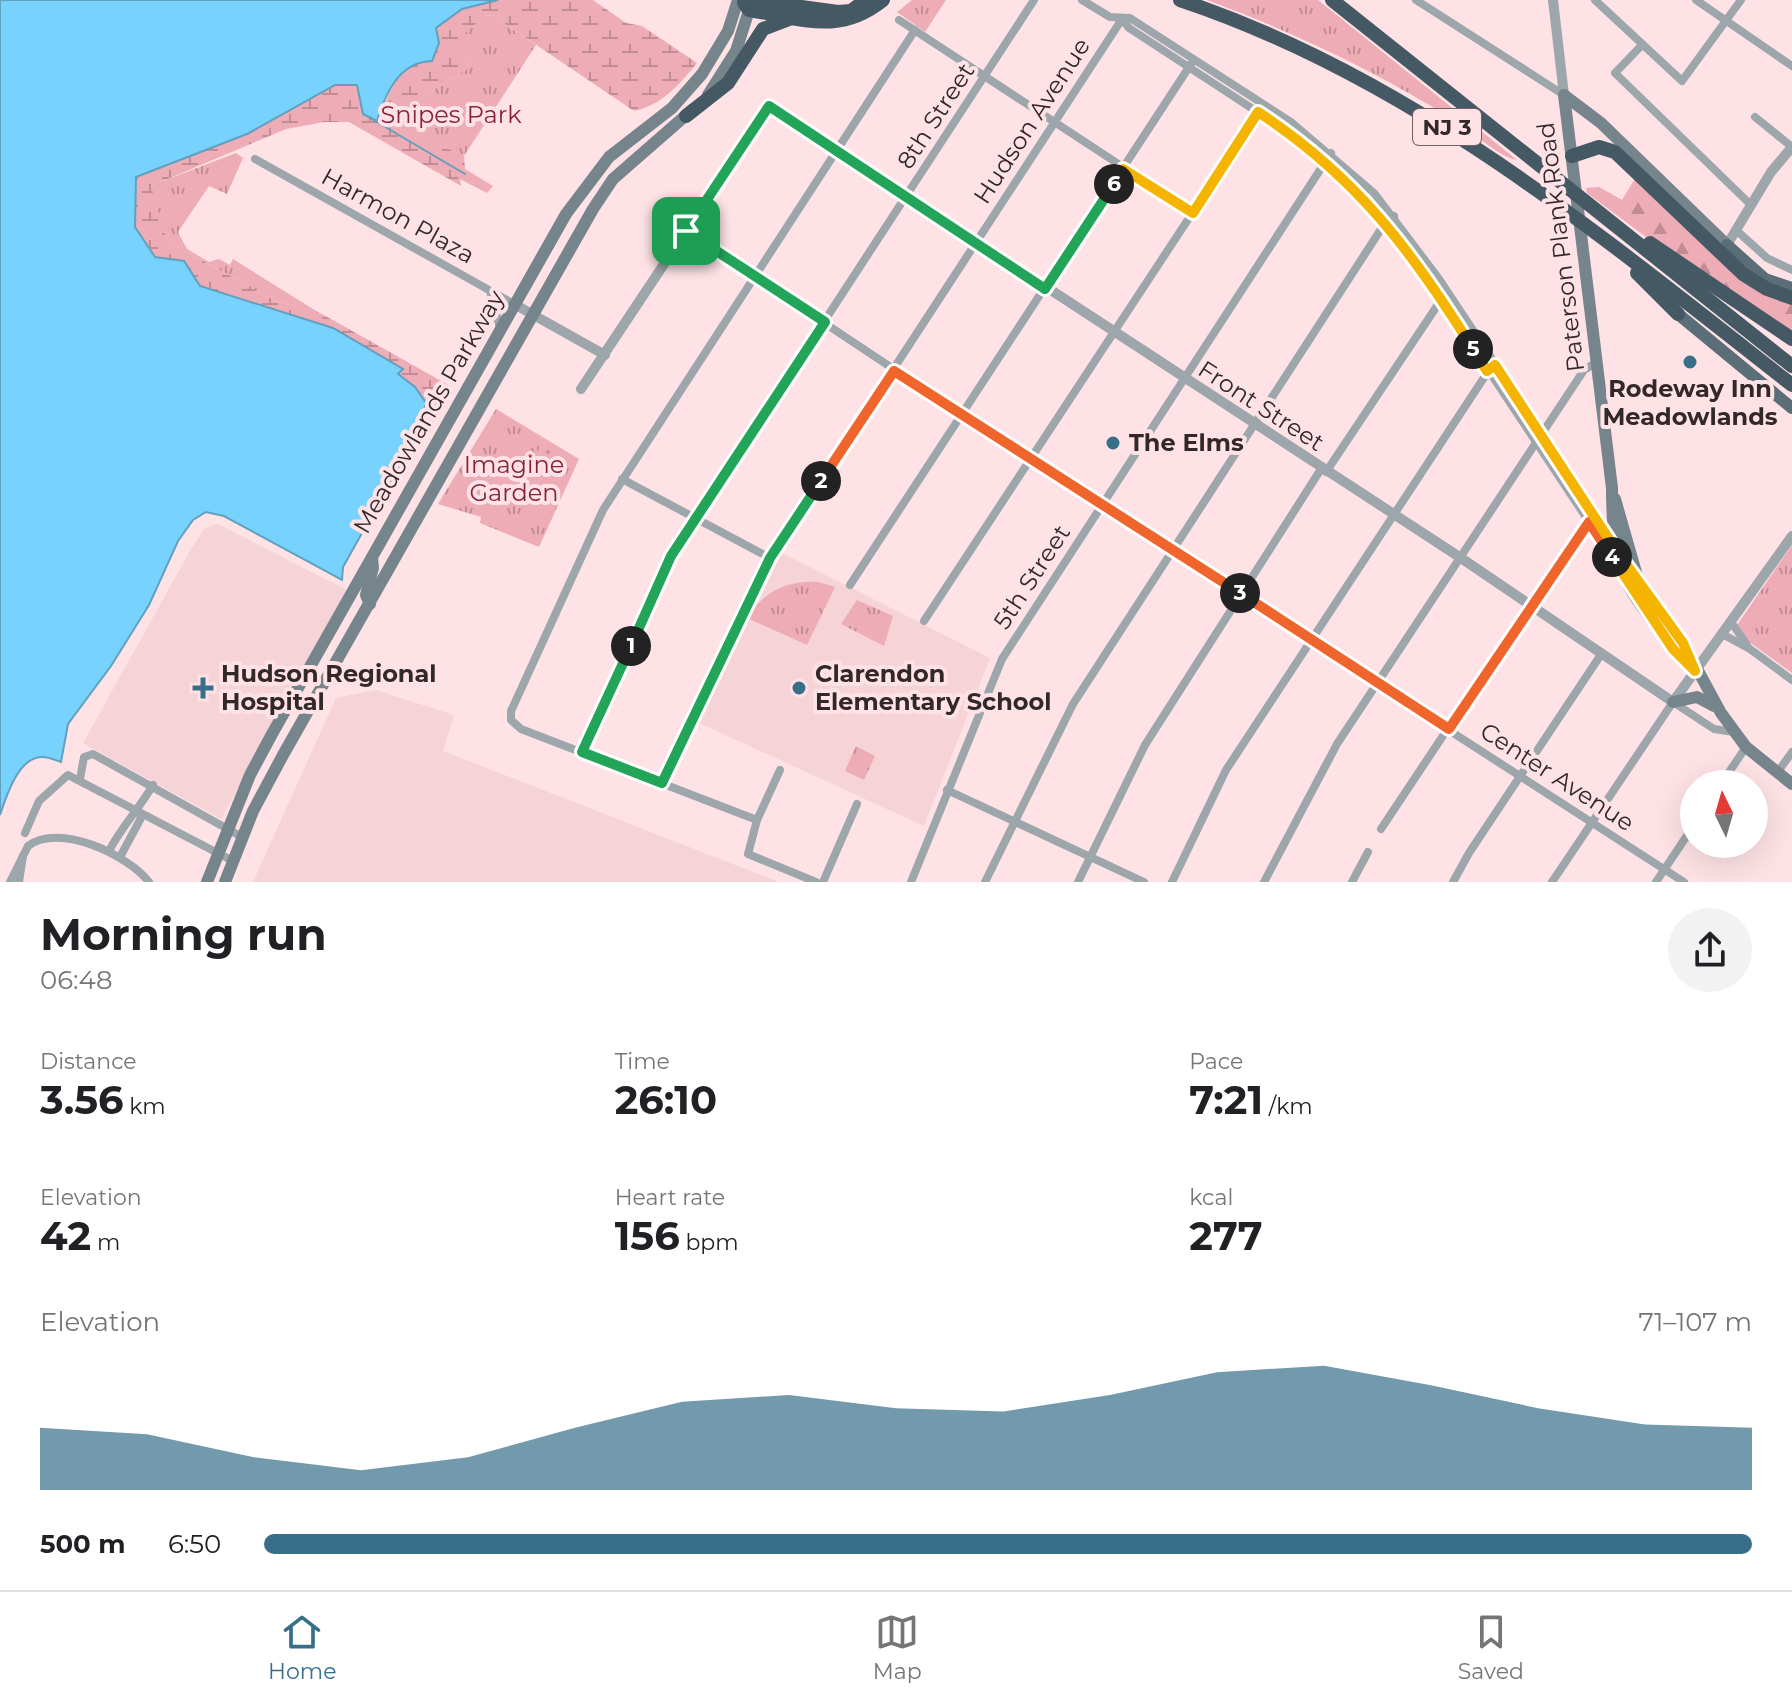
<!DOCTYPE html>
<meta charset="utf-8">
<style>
:root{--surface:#fff;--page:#f2f2f2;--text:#202124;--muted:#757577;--line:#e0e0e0;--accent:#376f89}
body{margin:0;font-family:Montserrat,sans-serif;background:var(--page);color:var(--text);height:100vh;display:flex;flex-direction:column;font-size:30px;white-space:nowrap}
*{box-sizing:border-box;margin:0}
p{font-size:26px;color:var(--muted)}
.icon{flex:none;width:44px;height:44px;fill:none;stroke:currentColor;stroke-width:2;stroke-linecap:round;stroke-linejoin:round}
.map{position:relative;height:882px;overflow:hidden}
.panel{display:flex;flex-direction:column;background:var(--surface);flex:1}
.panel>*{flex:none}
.needle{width:52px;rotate:355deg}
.buttons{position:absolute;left:1680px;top:770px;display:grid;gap:16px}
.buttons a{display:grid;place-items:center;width:88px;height:88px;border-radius:50%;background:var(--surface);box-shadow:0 8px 32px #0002;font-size:40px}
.pin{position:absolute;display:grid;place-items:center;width:68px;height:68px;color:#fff;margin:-34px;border-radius:16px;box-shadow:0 4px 12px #0006}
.km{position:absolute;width:40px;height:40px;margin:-20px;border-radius:50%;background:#222;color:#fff;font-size:22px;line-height:40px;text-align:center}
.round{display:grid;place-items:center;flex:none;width:84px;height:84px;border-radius:42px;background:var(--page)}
.overview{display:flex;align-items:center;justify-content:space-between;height:136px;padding:0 40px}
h1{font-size:44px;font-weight:700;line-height:60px}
.metrics{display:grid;grid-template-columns:repeat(3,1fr);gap:12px;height:136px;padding:8px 40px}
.metrics div{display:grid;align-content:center}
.metrics b{font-size:40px;font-weight:700}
.metrics small{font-size:22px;font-weight:400}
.metrics p{font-size:22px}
.chart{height:224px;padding:16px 40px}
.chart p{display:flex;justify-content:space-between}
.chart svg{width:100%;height:144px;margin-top:8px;fill:var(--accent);opacity:.7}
ul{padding:0 40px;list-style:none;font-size:26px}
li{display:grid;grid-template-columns:128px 96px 1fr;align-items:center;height:60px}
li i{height:20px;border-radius:10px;background:var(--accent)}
.menu{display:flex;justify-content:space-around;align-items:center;height:112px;border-top:2px solid var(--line);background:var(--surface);font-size:22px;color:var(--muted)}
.menu a{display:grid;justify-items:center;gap:4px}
.menu .on{color:var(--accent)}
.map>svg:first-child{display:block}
.built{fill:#f6d3d7}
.grass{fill:url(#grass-tufts)}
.forest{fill:url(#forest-firs)}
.wetland{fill:url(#wetland-marsh)}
.garden{fill:url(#garden-dots)}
.water{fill:#77d3fd;stroke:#62a0bd;stroke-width:2}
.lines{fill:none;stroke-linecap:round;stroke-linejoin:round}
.stream{stroke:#62a0bd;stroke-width:2}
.minor{stroke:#9ca6ab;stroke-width:8}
.tertiary{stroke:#9ca6ab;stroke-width:10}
.secondary{stroke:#76858c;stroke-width:12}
.primary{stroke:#5b6d76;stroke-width:12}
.motorway{stroke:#445963;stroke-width:14}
.split-1-casing{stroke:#fff;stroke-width:16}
.split-2-casing{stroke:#fff;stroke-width:16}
.split-3-casing{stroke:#fff;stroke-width:16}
.split-4-casing{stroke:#fff;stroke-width:16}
.split-5-casing{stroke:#fff;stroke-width:16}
.split-6-casing{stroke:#fff;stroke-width:16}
.split-7-casing{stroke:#fff;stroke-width:16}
.split-1{stroke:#22a559;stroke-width:10}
.split-2{stroke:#22a559;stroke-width:10}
.split-3{stroke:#f0652b;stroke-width:10}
.split-4{stroke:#f0652b;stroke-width:10}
.split-5{stroke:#f5b400;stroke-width:10}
.split-6{stroke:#f5b400;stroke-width:10}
.split-7{stroke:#22a559;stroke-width:10}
.poi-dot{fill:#376f89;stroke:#fee2e6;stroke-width:3}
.labels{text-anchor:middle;stroke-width:8;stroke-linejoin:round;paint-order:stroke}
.shield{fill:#fee2e6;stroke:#6f6062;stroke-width:2}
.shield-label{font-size:22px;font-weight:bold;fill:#322829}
.park-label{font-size:24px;fill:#88233f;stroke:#fee2e6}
.street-label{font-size:24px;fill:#322829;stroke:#fee2e6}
.poi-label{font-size:24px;font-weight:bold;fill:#322829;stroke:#fee2e6;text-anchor:start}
</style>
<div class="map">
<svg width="1792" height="882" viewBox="0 0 1792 882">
<defs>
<pattern id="grass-tufts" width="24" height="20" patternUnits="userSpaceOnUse" patternTransform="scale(2)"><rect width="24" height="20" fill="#edacb6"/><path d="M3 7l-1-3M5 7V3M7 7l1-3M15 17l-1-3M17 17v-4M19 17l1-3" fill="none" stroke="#c18c94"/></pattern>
<pattern id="forest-firs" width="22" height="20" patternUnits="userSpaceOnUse" patternTransform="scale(2)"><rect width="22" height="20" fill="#edacb6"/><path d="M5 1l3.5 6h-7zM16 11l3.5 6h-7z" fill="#c18c94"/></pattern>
<pattern id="wetland-marsh" width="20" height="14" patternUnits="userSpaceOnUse" patternTransform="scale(2)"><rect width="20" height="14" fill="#edacb6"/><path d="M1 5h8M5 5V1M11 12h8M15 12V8" fill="none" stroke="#c18c94"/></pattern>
<pattern id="garden-dots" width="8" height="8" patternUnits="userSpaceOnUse" patternTransform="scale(2)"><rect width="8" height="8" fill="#edacb6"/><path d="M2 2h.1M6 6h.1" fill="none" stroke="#c18c94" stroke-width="1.8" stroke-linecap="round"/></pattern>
</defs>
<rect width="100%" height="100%" fill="#fee2e6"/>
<g class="built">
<polygon points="218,524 347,590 221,819 83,743 191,549 205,528"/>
<polygon points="782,553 990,658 924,826 699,723 755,597 759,598"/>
<polygon points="376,690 454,715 443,751 779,882 253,882 336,698"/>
</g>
<g class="grass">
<polygon points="912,0 946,0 925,32 897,12"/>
<path d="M1207,0H1318L1517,160C1500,158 1473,132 1456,121C1377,72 1294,32 1207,0Z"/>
<polygon points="492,15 536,45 464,156 404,129 423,96 466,70 468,62 453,43 484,16"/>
<polygon points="236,153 243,158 227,194 209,186 178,232 187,249 209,262 219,259 230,265 233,259 321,314 276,301 167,241 150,186"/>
<polygon points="496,409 579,459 539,547 480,523 481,517 438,504"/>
<polygon points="1792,545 1792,673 1744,638 1737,625"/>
<path d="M818,582L835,587L807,645L747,618C763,592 787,580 818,582Z"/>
<polygon points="857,600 893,616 884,646 841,624"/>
<polygon points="856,746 875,756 864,780 845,771"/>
</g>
<polygon class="forest" points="1636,177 1792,302 1792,335 1654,243 1587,193 1586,188 1599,187 1622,200"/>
<path class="wetland" d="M498,0H593L626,23L642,26L697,63C679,85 662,105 634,111L492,15L484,16L454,43L468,62L466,70L423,96L405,129L464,156L465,169L493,186L487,193L460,179L461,186L349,122H324L286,129L151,186L167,241L276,301L322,314L452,387L425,439L419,431L426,403L415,387L398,374L403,369L333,328L200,286L184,261L155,257L135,228L136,177L247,134L335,85H357L361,89L359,95L377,121L397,76L417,60L424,61L439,43L436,28L462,9Z"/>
<polygon class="garden" points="540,445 563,454 553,478 530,469"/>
<path class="water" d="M0,0H498L462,9L436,28L439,43L432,61C399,62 386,92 377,121L363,114L357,85H335L247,134L136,177L135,227L155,257L184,261L200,286L333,328L403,369L398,374L415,387L426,403L419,431L343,567L342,580L224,516L206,512L193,520L178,541L149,605L111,666L68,724L61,762C55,760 47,756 41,757C18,758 6,797 0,815Z"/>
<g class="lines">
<polyline class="stream" points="370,118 465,174"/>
<g class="minor">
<polyline points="1082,0 1110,17 1130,18 1291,122 1374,193 1439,279 1632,570"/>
<polyline points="1416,0 1564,95"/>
<polyline points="1595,0 1682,81 1741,0"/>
<polyline points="1696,0 1792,66"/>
<polyline points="1122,19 1129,28 1285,130 1326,161 1369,202 1424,273 1617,564"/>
<polyline points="899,20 1193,213"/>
<polyline points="1641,46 1615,73 1751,205"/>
<polyline points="1755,117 1792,147"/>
<polyline points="255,159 514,304"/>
<polyline points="1736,230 1767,258 1792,270"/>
<polyline points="686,231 1032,461 1684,882"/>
<polyline points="490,291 500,328"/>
<polyline points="1326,472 1443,297"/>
<polyline points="622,479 770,558"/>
<polyline points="850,585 1191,64"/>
<polyline points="1533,607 1589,522 1594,523"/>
<polyline points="924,621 1260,110"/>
<polyline points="1731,622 1747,645"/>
<polyline points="1722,634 1750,649 1792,680"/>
<polyline points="582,752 671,556 1034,0"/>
<polyline points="780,770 757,820 748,854 816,882"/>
<polyline points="1777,773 1792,752"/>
<polyline points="80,779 84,757 93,754 242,837"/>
<polyline points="662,783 770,558 1122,19"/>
<polyline points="1721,784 1746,747"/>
<polyline points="947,790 1144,882"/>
<polyline points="757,820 521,729 511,720 511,711 603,510 915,30"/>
<polyline points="1381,829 1530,605"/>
<polyline points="25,833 39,801 68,775 233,861"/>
<path d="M109,851C122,826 139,809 153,785"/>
<polyline points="120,857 141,818 138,809"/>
<path d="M10,882L28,846C59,822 128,855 149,882"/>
<polyline points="19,882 23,856"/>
<polyline points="823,882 857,804"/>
<polyline points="911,882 1002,659 1331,153"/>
<polyline points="985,882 1073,704 1385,223 1394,216"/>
<polyline points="1078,882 1145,745 1321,469"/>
<polyline points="1172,882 1226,770 1489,370"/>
<polyline points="1264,882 1337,744 1584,370 1597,362"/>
<polyline points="1352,882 1368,852"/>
<polyline points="1453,882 1469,853 1602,653"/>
<polyline points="1552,882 1673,702 1714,729 1734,732"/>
<polyline points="1656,882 1694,825"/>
</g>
<g class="tertiary">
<polyline points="1553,0 1564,95"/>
<polyline points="1727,245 1771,172 1792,147"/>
<polyline points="514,304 605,355"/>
<polyline points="581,389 769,106 1461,558 1673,702 1792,536"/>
</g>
<g class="secondary">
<polyline points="708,95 736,51 751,4"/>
<path d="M1564,95L1612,488C1612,515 1613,544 1621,570C1630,596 1675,651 1695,671"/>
<polyline points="1564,95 1601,123 1727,245"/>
<polyline points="1615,499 1637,576 1683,643 1721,713 1746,747 1792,784"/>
<polyline points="370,604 366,595 373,568 372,558"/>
<polyline points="1673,702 1697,697 1714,706"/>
<polyline points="207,882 250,775 272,734 566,214 609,157 672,108 702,74 728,31 738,0"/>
<polyline points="225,882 253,811 283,755 593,209 613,179 692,110"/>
</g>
<g class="primary">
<polyline points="1727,245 1765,279 1792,288"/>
<polyline points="1678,314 1792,408"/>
</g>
<g class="motorway">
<path d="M866,0L851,11L838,12L751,0L744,3L749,10C802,18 838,36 883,0"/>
<path d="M1180,0C1414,78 1601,236 1792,385"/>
<polyline points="1332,0 1792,366"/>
<polyline points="686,116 728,83 763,29 789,19"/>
<polyline points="1572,156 1599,147 1615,152 1743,274 1767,289 1792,298"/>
<polyline points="1650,243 1792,339"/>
<polyline points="1637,273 1678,314"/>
</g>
</g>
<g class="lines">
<defs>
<polyline id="split-1" points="631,646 671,556 825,322 686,231"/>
<polyline id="split-2" points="631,646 582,752 662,783 770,558 821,481"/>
<polyline id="split-3" points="821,481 894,371 1240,593"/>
<polyline id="split-4" points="1240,593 1449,729 1589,522 1612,557"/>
<polyline id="split-5" points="1473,349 1487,371 1495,365 1618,553 1683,643 1695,671 1673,649 1612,557"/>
<path id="split-6" d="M1114,184L1123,169L1193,213L1258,112C1356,176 1412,251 1473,349"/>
<polyline id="split-7" points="686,231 769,106 1045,289 1114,184"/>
</defs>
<use href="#split-1" class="split-1-casing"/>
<use href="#split-2" class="split-2-casing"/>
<use href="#split-3" class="split-3-casing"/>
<use href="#split-4" class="split-4-casing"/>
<use href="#split-5" class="split-5-casing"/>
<use href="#split-6" class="split-6-casing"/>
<use href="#split-7" class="split-7-casing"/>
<use href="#split-1" class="split-1"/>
<use href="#split-2" class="split-2"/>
<use href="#split-3" class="split-3"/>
<use href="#split-4" class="split-4"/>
<use href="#split-5" class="split-5"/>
<use href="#split-6" class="split-6"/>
<use href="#split-7" class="split-7"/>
</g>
<g class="poi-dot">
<circle cx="1690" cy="362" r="8"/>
<circle cx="1113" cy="443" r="8"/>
<path d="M199 676h8v8h8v8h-8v8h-8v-8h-8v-8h8z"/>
<circle cx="799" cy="688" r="8"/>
</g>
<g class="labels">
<rect class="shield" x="1413" y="109" width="68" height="36" rx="6"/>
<g class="shield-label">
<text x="1447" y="135">NJ 3</text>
</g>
<g class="park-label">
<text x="451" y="123">Snipes Park</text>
<text x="514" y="473">Imagine<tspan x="514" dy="28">Garden</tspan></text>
</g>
<g class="street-label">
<text transform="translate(936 116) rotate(-57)" y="8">8th Street</text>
<text transform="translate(1032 121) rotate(-57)" y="8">Hudson Avenue</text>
<text transform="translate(398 216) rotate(29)" y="8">Harmon Plaza</text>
<text transform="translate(1561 247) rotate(-97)" y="8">Paterson Plank Road</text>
<text transform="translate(1261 406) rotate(33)" y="8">Front Street</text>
<text transform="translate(429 412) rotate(-60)" y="8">Meadowlands Parkway</text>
<text transform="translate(1032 577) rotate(-57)" y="8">5th Street</text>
<text transform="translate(1557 777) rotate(33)" y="8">Center Avenue</text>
</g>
<g class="poi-label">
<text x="1690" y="397" text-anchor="middle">Rodeway Inn<tspan x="1690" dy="28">Meadowlands</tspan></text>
<text x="1129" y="451">The Elms</text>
<text x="221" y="682">Hudson Regional<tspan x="221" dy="28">Hospital</tspan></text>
<text x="815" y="682">Clarendon<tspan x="815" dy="28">Elementary School</tspan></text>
</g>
</g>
</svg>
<div class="buttons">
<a><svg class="needle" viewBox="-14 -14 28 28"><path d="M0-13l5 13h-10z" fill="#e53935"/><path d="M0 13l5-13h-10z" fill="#757577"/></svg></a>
</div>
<div class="pin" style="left:686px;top:231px;background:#1e9e55"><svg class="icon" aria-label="arrive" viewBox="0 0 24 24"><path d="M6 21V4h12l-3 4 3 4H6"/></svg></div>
<b class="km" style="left:631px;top:646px">1</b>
<b class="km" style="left:821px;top:481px">2</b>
<b class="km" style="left:1240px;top:593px">3</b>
<b class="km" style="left:1612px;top:557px">4</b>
<b class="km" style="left:1473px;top:349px">5</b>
<b class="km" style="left:1114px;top:184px">6</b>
</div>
<section class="panel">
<div class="overview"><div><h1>Morning run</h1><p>06:48</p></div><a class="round"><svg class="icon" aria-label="share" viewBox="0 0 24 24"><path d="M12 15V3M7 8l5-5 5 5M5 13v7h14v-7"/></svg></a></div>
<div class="metrics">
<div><p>Distance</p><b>3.56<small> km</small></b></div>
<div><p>Time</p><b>26:10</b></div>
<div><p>Pace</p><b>7:21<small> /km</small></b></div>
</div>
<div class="metrics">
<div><p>Elevation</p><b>42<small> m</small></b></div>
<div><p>Heart rate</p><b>156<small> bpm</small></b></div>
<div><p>kcal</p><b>277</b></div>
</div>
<div class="chart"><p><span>Elevation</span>71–107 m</p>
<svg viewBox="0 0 160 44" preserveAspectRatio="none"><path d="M0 44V25L10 27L20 34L30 38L40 34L50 25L60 17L70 15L80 19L90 20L100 15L110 8L120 6L130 12L140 19L150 24L160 25V44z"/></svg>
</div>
<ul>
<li><b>500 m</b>6:50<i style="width:100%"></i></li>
</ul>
</section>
<nav class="menu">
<a class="on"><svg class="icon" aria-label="home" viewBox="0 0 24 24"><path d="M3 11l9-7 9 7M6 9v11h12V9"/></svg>Home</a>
<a><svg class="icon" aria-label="map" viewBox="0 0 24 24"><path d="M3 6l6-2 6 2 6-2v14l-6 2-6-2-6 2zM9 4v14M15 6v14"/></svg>Map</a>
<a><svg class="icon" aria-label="saved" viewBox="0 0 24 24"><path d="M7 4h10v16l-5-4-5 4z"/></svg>Saved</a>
</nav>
